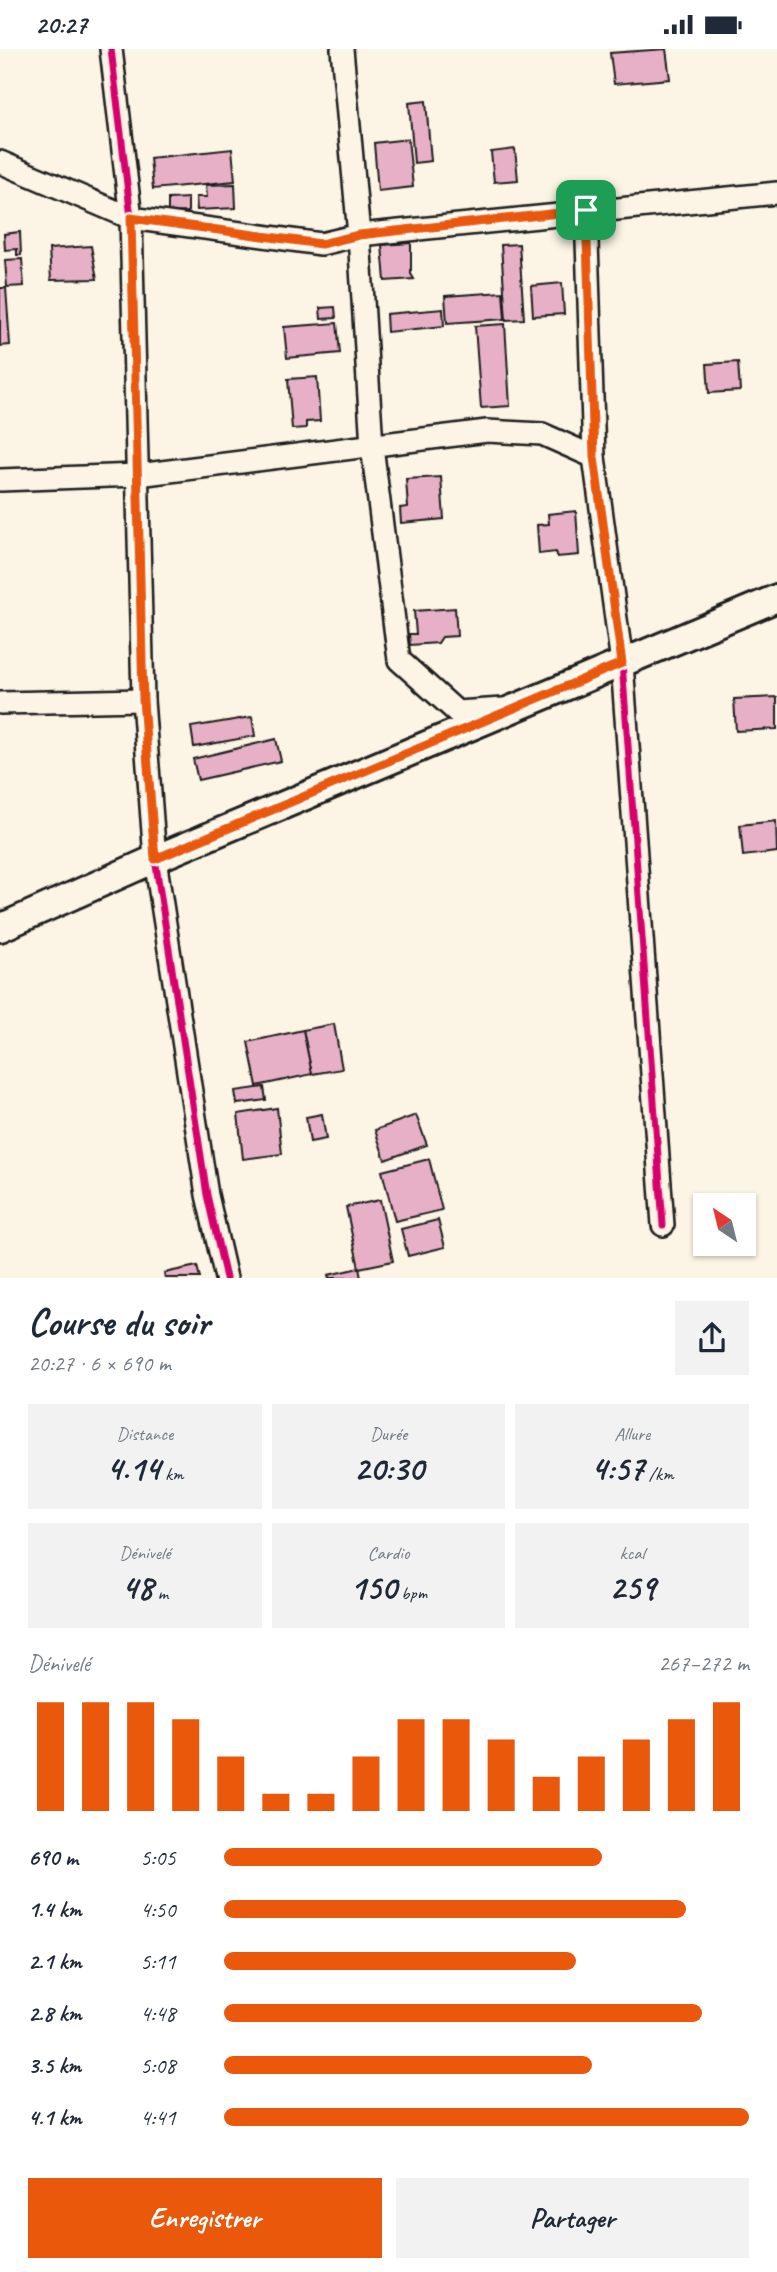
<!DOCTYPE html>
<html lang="fr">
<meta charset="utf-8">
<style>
:root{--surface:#fff;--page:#f2f2f3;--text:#1f2937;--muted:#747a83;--accent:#ea580c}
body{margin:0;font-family:Caveat,sans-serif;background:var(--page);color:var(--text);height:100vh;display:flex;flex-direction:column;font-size:26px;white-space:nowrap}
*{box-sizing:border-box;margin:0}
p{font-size:23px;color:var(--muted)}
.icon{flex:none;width:38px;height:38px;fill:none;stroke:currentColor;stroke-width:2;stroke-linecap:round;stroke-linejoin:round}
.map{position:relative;height:1229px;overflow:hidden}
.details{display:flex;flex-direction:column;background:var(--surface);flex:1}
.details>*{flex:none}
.needle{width:46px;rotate:325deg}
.tools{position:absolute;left:693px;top:1144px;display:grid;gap:14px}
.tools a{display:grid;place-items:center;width:63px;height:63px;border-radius:0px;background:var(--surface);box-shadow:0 2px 5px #0004;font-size:35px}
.pin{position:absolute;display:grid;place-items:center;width:60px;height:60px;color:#fff;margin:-30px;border-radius:14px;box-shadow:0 4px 10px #0006}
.round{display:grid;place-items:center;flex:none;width:74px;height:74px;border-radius:0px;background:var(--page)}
.head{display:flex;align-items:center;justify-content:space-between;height:119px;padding:0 28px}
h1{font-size:38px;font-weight:700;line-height:52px}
.figures{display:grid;grid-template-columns:repeat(3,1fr);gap:10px;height:119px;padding:7px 28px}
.figures div{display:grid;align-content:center;border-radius:0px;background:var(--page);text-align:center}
.figures b{font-size:35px;font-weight:700}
.figures small{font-size:19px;font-weight:400}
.figures p{font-size:19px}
.chart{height:196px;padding:14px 28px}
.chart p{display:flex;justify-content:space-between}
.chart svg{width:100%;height:126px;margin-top:7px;stroke:var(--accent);stroke-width:6}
.cta{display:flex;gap:14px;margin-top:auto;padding:14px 28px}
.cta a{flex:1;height:80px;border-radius:0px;background:var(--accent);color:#fff;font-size:28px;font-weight:700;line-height:80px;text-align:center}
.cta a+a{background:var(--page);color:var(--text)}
ul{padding:0 28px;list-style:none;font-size:23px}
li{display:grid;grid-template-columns:112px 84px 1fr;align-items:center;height:52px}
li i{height:18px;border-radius:9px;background:var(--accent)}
.status{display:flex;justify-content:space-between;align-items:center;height:49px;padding:0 35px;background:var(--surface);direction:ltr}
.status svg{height:19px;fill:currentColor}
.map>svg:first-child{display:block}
.building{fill:#e7b0c7;stroke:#1c1c1c;stroke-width:2}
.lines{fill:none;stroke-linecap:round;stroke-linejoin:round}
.minor-casing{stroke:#1c1c1c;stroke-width:26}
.tertiary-casing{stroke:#1c1c1c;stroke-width:32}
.minor{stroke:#fcf5e5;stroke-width:21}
.tertiary{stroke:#fcf5e5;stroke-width:26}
.cycleway-casing{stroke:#fcf5e5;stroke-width:11}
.cycleway{stroke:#d6006c;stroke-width:7}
.route-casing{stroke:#fff;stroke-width:14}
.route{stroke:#ea580c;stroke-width:9}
</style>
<div class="status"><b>20:27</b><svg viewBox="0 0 49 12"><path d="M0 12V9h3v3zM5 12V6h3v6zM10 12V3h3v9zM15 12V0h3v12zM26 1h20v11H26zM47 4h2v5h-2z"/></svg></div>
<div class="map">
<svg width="777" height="1229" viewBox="0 0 777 1229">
<rect width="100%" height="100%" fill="#fcf5e5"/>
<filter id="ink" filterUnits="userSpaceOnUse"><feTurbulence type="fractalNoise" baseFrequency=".0143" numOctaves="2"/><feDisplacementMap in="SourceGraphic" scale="14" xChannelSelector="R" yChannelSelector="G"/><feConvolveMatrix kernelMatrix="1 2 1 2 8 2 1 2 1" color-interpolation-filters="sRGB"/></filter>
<g filter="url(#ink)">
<g class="building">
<polygon points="666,0 670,30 614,35 610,4"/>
<polygon points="426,52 431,112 414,114 409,54"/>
<polygon points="408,90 413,138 378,142 374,94"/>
<polygon points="232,100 235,132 153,140 150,109"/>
<polygon points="515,100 518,131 494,133 491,103"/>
<polygon points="235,135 236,159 197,161 196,148 207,148 206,136"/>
<polygon points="188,149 188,163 168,164 168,150"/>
<polygon points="20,183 21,206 17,206 17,200 5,201 4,185"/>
<polygon points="411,194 411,225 414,230 385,232 382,196"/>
<polygon points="519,195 524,270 506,271 501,196"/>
<polygon points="91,197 97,230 51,231 49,200"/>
<polygon points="22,210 24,237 7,238 5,211"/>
<polygon points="562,234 564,265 533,267 531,237"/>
<polygon points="0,239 6,239 10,296 0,297"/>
<polygon points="503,243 505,270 447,274 445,247"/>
<polygon points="335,258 336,269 321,270 320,259"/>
<polygon points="443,260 444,277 387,283 386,265"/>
<polygon points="337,274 340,304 287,309 284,278"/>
<polygon points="505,275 510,357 481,359 475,277"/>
<polygon points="738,313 740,342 709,344 707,315"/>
<polygon points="317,328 320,372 306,373 306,379 292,380 288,330"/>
<polygon points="441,428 444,470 401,474 400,459 408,458 406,430"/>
<polygon points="576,462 579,506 557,508 556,503 539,505 537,476 549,475 548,465"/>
<polygon points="455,559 457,587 442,588 438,594 410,596 409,585 416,585 414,562"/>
<polygon points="777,648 777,680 736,682 734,650"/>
<polygon points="252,668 255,687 194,698 191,678"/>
<polygon points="276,690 281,712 198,731 193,710"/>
<polygon points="776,772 777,803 743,807 740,776"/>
<polygon points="334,975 342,1020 312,1025 303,981"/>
<polygon points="303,981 312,1025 257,1037 248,993"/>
<polygon points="264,1038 266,1051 237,1055 235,1042"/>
<polygon points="277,1059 282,1105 243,1110 238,1065"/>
<polygon points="322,1065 326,1090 310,1093 306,1068"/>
<polygon points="416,1066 427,1096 385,1111 375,1081"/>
<polygon points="429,1110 442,1161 395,1172 382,1122"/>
<polygon points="380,1151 393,1212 359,1219 346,1158"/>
<polygon points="438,1171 445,1198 408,1207 401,1180"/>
<polygon points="197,1217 200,1229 165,1229 164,1224"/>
<polygon points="359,1219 361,1229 329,1229 328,1226"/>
</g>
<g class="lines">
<defs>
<g id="minor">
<polyline points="111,0 131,169 143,651 155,810 207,1146 226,1229"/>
<polyline points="342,0 359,186 372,397 399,611 457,663 503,660"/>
<polyline points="0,113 131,169 321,195 359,186 777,144"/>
<polyline points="586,161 594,408 622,614 663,1176"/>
<polyline points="0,431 138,426 487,382 542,385 594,408"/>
<polyline points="0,654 143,651"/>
</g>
<polyline id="tertiary" points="0,879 155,810 777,549"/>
</defs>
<use href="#minor" class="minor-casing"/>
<use href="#tertiary" class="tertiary-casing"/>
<use href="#minor" class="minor"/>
<use href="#tertiary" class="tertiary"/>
<defs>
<g id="cycleway">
<polyline points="111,0 131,169 143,651 155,810 207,1146 226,1229"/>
<polyline points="586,161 594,408 622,614 663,1176"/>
</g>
</defs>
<use href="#cycleway" class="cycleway-casing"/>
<use href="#cycleway" class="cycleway"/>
</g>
</g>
<g class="lines" filter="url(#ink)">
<defs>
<polygon id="route" points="586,161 594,408 622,614 155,810 143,651 131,169 321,195 359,186"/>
</defs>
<use href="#route" class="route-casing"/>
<use href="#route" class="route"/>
</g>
</svg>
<div class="tools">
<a><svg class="needle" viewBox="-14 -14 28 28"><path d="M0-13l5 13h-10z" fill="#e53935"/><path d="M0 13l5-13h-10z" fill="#747a83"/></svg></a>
</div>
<div class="pin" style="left:586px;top:161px;background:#1e9e55"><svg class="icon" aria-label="arrive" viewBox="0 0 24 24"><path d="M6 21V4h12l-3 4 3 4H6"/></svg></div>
</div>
<section class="details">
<div class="head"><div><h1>Course du soir</h1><p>20:27 · 6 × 690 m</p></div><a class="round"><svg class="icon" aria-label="share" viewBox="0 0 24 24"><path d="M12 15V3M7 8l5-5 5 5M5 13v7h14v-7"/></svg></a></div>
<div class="figures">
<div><p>Distance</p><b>4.14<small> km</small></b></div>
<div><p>Durée</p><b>20:30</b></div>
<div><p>Allure</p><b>4:57<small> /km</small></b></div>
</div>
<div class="figures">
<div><p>Dénivelé</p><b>48<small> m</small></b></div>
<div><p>Cardio</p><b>150<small> bpm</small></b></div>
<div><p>kcal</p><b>259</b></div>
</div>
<div class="chart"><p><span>Dénivelé</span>267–272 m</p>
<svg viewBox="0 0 160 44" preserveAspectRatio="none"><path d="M5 44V6M15 44V6M25 44V6M35 44V12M45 44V25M55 44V38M65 44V38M75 44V25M85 44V12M95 44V12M105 44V19M115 44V32M125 44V25M135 44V19M145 44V12M155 44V6"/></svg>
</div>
<ul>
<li><b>690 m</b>5:05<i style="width:72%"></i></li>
<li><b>1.4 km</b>4:50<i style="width:88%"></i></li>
<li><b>2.1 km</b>5:11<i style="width:67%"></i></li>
<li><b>2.8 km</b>4:48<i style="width:91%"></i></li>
<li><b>3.5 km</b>5:08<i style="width:70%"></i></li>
<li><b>4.1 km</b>4:41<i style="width:100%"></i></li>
</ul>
<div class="cta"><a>Enregistrer</a><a>Partager</a></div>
</section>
